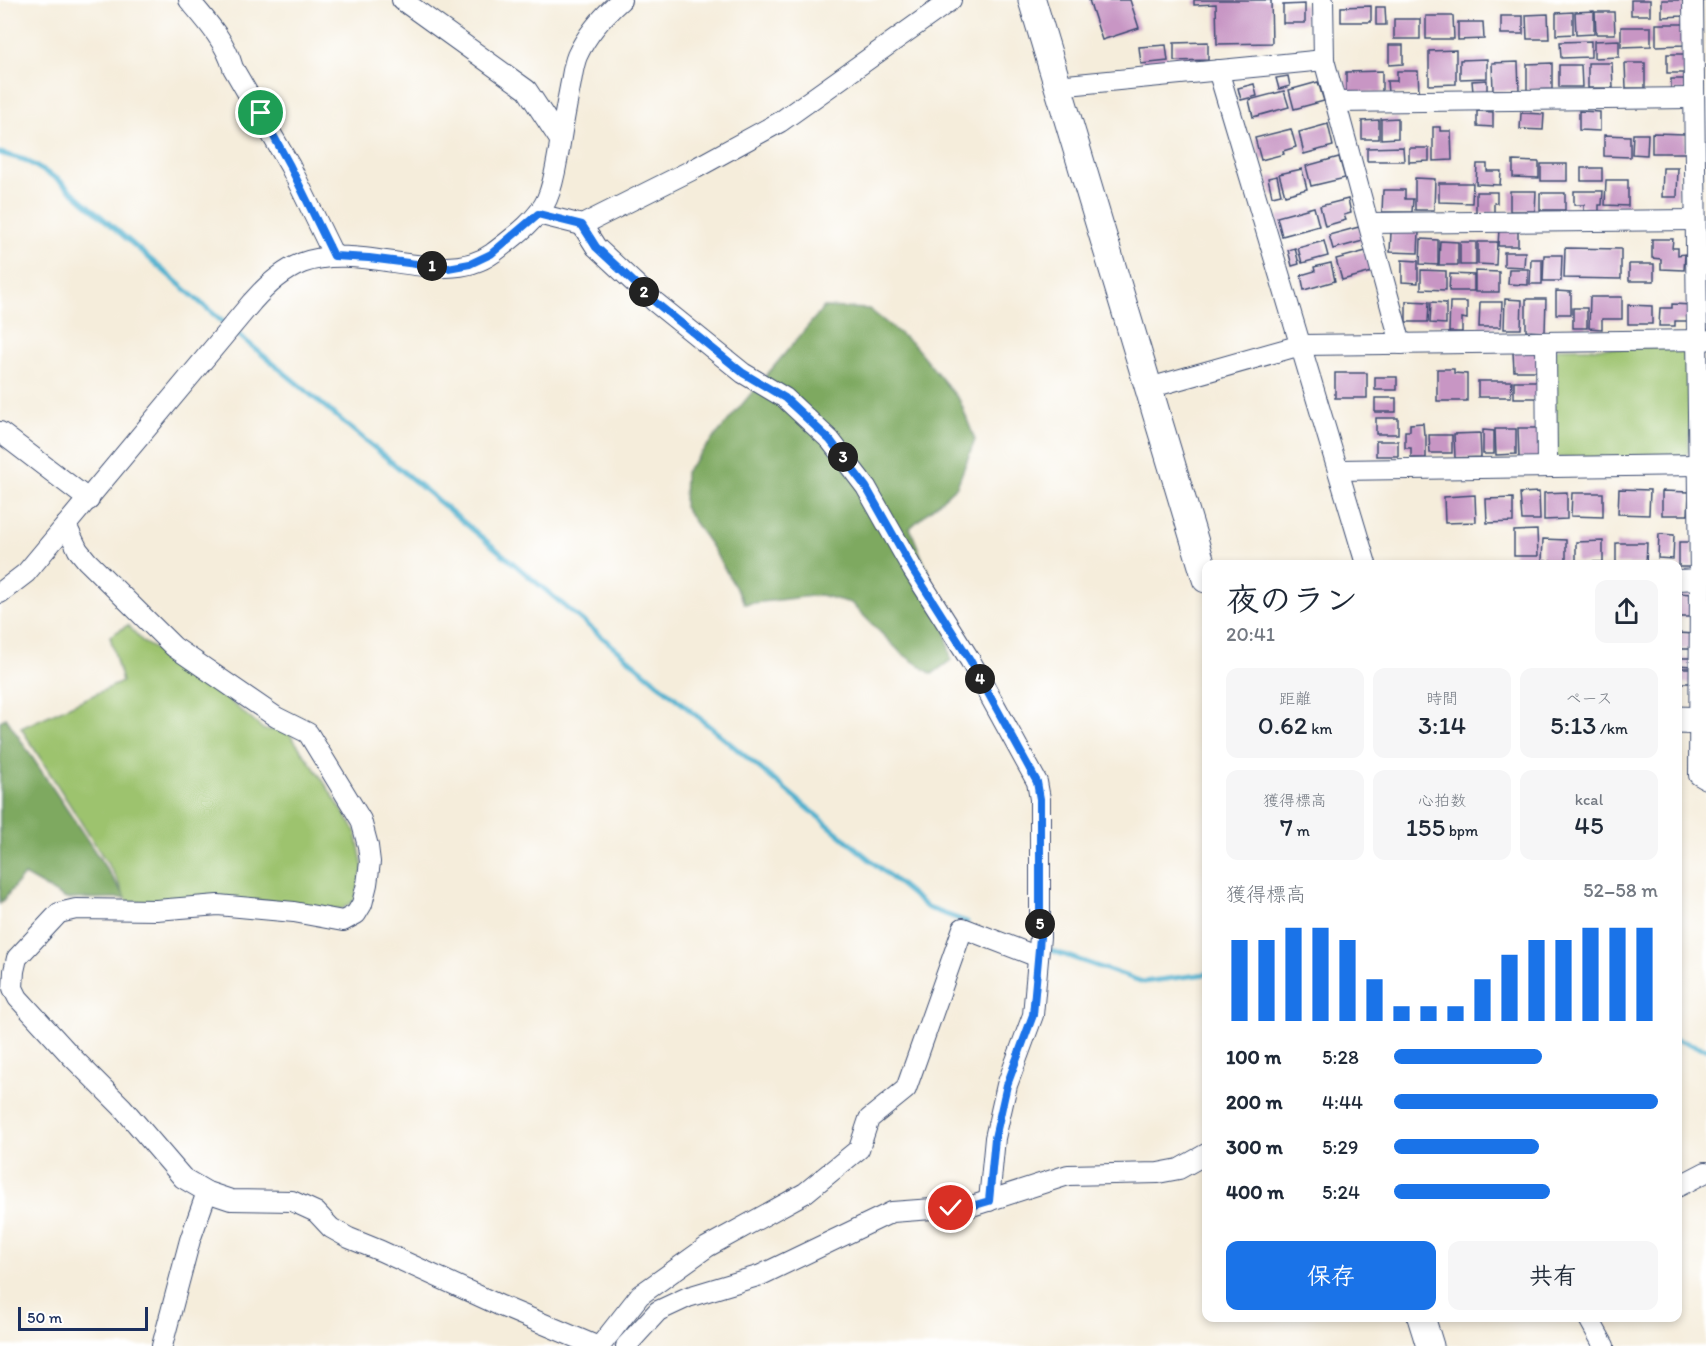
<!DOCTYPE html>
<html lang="ja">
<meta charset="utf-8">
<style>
:root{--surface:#fff;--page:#f6f6f7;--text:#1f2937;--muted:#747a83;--accent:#1a73e8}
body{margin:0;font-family:Itim,"Klee One",sans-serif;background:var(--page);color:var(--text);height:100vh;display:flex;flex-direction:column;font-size:22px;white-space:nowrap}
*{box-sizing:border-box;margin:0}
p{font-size:20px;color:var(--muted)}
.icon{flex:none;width:33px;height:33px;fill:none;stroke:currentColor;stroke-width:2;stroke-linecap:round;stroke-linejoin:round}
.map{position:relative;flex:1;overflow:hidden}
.side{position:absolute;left:1202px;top:560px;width:480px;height:762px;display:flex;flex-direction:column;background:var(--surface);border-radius:12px;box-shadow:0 3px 9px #0003}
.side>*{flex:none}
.scale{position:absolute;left:18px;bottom:15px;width:130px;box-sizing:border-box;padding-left:6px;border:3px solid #1b2f5e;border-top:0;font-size:16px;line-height:21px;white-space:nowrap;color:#1b2f5e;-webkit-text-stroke:4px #fff;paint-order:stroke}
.pin{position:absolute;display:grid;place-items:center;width:51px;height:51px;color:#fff;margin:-26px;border:3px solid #fff;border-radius:50%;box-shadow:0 2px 6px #0007}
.km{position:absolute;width:30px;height:30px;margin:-15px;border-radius:50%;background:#222;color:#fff;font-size:16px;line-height:30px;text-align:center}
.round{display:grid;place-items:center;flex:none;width:63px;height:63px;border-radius:12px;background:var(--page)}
.overview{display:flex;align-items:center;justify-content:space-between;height:102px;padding:0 24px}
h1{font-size:33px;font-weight:600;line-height:45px}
.metrics{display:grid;grid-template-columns:repeat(3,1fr);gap:9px;height:102px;padding:6px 24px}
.metrics div{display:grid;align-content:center;border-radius:12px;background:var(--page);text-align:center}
.metrics b{font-size:26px;font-weight:600}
.metrics small{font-size:16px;font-weight:400}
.metrics p{font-size:16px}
.chart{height:168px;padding:12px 24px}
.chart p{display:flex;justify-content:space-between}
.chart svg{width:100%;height:108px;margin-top:6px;stroke:var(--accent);stroke-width:6}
.action{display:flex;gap:12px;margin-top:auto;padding:12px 24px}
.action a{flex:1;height:69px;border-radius:12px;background:var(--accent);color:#fff;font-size:24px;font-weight:600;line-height:69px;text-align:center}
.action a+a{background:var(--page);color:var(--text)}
ul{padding:0 24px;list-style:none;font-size:20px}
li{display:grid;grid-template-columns:96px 72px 1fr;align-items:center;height:45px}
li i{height:15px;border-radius:8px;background:var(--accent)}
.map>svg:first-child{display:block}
.green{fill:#9dc36e;stroke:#5c7966;stroke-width:1.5}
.forest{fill:#7ea961;stroke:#4c6c60;stroke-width:1.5}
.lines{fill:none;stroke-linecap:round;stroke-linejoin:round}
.stream{stroke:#50b0ce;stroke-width:5}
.building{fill:#c896c4}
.street-casing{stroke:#3c4c71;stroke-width:22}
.secondary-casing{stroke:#3c4c71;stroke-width:29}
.street{stroke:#fff;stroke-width:20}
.secondary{stroke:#fff;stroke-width:27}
.route-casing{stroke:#fff;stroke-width:12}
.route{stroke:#1a73e8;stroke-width:8}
</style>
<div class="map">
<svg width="1706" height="1346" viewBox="0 0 1706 1346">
<rect width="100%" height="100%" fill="#fff"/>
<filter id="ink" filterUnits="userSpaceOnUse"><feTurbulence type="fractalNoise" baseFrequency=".0167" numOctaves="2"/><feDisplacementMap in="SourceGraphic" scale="12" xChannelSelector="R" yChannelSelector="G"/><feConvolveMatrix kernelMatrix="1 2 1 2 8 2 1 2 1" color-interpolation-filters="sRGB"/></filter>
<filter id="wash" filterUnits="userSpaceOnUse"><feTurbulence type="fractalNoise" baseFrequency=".008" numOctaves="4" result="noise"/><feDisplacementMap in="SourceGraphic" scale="24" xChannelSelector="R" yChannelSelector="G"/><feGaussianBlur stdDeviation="1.35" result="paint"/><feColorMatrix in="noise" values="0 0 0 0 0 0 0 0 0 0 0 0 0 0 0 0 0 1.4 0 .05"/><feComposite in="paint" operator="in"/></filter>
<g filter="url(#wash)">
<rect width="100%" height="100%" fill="#f5eddb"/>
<g class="green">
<polygon points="1684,347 1691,354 1689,451 1683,458 1556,458 1550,355 1558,348"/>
<polygon points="128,625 144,643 192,669 264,730 286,729 322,779 356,832 363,868 354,901 342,909 317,909 128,902 114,874 21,728 122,682 110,636"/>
</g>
<g class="forest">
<polygon points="824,307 869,309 914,345 960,401 975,440 957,486 910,528 941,604 951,660 932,674 901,653 851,603 820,595 745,604 713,549 684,507 685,472"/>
<polygon points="6,718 126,898 66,899 24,875 0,904 0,721"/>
</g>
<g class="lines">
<g class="stream">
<polyline points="0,153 25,160 59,180 217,317 928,908 967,922"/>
<polyline points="1044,948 1143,982 1206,974"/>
<polyline points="1677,1040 1706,1049"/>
</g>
</g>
<g id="blocks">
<g class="building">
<polygon points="1089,0 1130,0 1139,28 1102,40"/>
<polygon points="1194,0 1271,0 1272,43 1217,44 1216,4 1194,5"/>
<rect x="1631" y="0" width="19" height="15"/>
<polygon points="1662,0 1684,0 1684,16 1662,17"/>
<polygon points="1305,4 1305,23 1283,23 1283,5"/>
<polygon points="1371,6 1371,22 1341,22 1341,7"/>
<polygon points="1376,7 1385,7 1386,25 1376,25"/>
<polygon points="1594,11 1594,34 1576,35 1575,12"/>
<polygon points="1573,12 1573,34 1556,35 1556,13"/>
<polygon points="1595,12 1614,12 1615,34 1596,34"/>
<polygon points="1548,14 1549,39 1527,39 1526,15"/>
<polygon points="1426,16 1453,16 1454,39 1426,39"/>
<rect x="1501" y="16" width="22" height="18"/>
<rect x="1394" y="19" width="26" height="20"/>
<polygon points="1458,22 1483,22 1484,39 1458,40"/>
<polygon points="1656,24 1684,24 1685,45 1656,46"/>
<polygon points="1621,27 1651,27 1651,46 1621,47"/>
<polygon points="1619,40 1619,57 1594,58 1594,41"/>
<polygon points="1591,41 1591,57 1561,58 1560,42"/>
<polygon points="1208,42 1208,60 1174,61 1174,43"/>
<polygon points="1166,45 1168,61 1141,64 1139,47"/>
<polygon points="1389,45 1403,45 1403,64 1389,65"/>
<polygon points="1456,50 1456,84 1429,85 1429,51"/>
<rect x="1667" y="54" width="19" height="19"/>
<polygon points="1487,59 1487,78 1460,79 1460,60"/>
<polygon points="1518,62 1519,90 1493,90 1492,63"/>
<polygon points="1552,63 1552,89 1527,90 1527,64"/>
<polygon points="1588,63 1612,63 1613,88 1588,88"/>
<polygon points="1625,63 1645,63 1645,88 1626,88"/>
<polygon points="1559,65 1581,65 1582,87 1559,87"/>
<polygon points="1382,71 1382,92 1346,93 1346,72"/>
<polygon points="1397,71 1418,71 1419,93 1388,93 1387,81 1397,81"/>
<polygon points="1288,76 1290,86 1279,89 1276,78"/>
<rect x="1671" y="79" width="14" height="12"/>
<polygon points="1487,80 1487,92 1473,92 1472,81"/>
<polygon points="1318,82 1324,101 1294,109 1289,90"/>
<polygon points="1254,84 1257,96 1241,100 1238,88"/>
<polygon points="1284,91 1289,107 1253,117 1249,100"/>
<polygon points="1477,111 1493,112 1493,127 1477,126"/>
<polygon points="1579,111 1600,112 1600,131 1579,130"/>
<polygon points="1521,113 1544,114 1543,130 1520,129"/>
<polygon points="1398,118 1398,138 1381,139 1381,119"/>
<polygon points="1379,120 1379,139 1362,139 1362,121"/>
<polygon points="1328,124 1333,146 1304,154 1299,132"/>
<polygon points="1433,127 1440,127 1440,131 1451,131 1452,160 1433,161"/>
<polygon points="1291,129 1296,147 1283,151 1284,154 1261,160 1255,138"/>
<polygon points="1652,133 1685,134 1685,153 1652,153"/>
<polygon points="1633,134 1648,134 1647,155 1632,154"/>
<polygon points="1604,135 1630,136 1630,157 1604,156"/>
<polygon points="1403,147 1404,161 1367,161 1367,148"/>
<polygon points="1409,148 1429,148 1429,161 1409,162"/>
<polygon points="1339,157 1345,178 1311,186 1306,166"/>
<polygon points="1513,161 1539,162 1539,178 1513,177"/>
<polygon points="1477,164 1487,164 1487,171 1501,171 1500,185 1476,184"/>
<rect x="1541" y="164" width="26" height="17"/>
<rect x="1581" y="168" width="21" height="13"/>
<polygon points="1663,168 1678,168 1677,197 1662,197"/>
<polygon points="1302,169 1307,189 1285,195 1279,174"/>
<polygon points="1277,176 1281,194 1272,196 1268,178"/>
<polygon points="1415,178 1435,179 1434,210 1415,210"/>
<polygon points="1606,180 1628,180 1628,206 1605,205"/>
<polygon points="1439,183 1473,183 1472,203 1439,202"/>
<polygon points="1383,190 1405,190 1405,199 1413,199 1412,212 1382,212"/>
<polygon points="1510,191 1536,191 1535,211 1510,211"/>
<polygon points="1574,191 1603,191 1602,205 1599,205 1599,211 1584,211 1584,205 1574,205"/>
<polygon points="1476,192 1497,192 1497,203 1494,203 1494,213 1476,213"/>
<rect x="1540" y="193" width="25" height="17"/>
<polygon points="1348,199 1351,213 1344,215 1346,220 1325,226 1320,206"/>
<polygon points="1314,207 1319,226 1282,236 1277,217"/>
<polygon points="1359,227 1363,241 1333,249 1329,235"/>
<polygon points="1499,229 1518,230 1518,246 1498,246"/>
<polygon points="1391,232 1419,232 1418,253 1390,252"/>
<polygon points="1421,239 1438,240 1438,265 1420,264"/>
<polygon points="1652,239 1673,239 1672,248 1678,248 1678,255 1685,254 1684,270 1661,269 1661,259 1652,258"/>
<polygon points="1324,241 1328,256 1302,263 1298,248"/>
<polygon points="1440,241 1458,242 1458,265 1439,265"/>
<rect x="1460" y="242" width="16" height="23"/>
<polygon points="1478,242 1497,242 1496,265 1478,264"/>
<polygon points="1295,248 1299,264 1292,266 1288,250"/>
<polygon points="1565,248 1621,249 1621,279 1564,278"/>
<polygon points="1366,251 1372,272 1342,280 1336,259"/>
<polygon points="1504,252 1525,252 1524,267 1504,266"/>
<polygon points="1544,255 1562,255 1561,281 1543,281"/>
<polygon points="1531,259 1542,259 1542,284 1530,284"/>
<polygon points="1402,260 1418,261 1418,283 1402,282"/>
<polygon points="1331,263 1335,281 1304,290 1301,275 1315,271 1314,267"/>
<rect x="1629" y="264" width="25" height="17"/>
<polygon points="1509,269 1528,269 1528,285 1508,284"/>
<polygon points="1421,270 1446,271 1446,290 1421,289"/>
<polygon points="1475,271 1499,272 1499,292 1475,292"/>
<polygon points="1450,274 1474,275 1474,291 1449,291"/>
<polygon points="1556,291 1571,292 1571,314 1556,314"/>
<polygon points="1590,297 1622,297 1622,319 1602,319 1602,329 1589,328"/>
<polygon points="1505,299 1522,300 1521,329 1504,329"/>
<polygon points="1526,299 1546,299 1545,332 1526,331"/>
<polygon points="1406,301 1429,302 1428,322 1406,322"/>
<polygon points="1431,302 1446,303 1446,324 1430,323"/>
<polygon points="1450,302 1467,302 1467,319 1462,318 1462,332 1449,332"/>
<polygon points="1480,302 1502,302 1501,327 1479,327"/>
<polygon points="1672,304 1693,305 1693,321 1675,321 1675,326 1659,326 1660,308 1672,308"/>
<polygon points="1628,305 1652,306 1652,324 1628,324"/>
<rect x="1573" y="308" width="14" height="20"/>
<polygon points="1513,352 1542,352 1542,371 1514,371"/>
<polygon points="1437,369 1454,369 1454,373 1467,374 1467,401 1437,401"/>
<rect x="1335" y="373" width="32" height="25"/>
<rect x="1375" y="377" width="22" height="13"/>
<polygon points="1478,381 1512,381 1511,397 1478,397"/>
<rect x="1514" y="381" width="27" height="17"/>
<rect x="1375" y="398" width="21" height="14"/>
<rect x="1376" y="418" width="22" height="16"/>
<polygon points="1423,423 1424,435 1426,435 1426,458 1411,458 1411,448 1405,448 1405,431 1410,431 1410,424"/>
<polygon points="1518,428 1540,428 1541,458 1519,458"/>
<polygon points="1495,429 1516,429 1516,454 1496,455"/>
<polygon points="1483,430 1494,431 1494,454 1483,454"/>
<polygon points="1480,433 1481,457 1455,458 1454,434"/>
<polygon points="1429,435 1452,435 1452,453 1430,453"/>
<rect x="1376" y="441" width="22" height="15"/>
<polygon points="1619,489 1650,490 1649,515 1618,514"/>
<polygon points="1662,491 1689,492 1688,515 1662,515"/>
<polygon points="1539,492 1540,520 1522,520 1520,493"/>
<polygon points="1567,492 1567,519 1544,520 1544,493"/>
<polygon points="1572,493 1603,493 1603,517 1571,516"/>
<polygon points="1475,495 1476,522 1445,523 1444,497"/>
<polygon points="1513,498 1513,522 1487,523 1486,499"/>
<polygon points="1537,530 1538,556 1514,556 1514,531"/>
<polygon points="1659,534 1674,535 1673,559 1658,558"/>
<polygon points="1543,539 1566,540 1566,561 1542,561"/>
<polygon points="1603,541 1603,562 1576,562 1576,542"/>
<rect x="1679" y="542" width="13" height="25"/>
<polygon points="1616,543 1647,543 1646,564 1616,564"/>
<polygon points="1677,593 1693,594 1692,617 1677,617"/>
<polygon points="1677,633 1695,634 1694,649 1677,649"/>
<polygon points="1677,658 1692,658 1692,666 1677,665"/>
<rect x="1677" y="668" width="16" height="15"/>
</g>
</g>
</g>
<g filter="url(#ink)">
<use href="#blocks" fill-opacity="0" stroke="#3c4c71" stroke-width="1.5"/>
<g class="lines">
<defs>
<g id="street">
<path d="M189,0C206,20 226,42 233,68L290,166L334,256"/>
<polyline points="402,0 527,90 560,140"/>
<polyline points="1323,0 1324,60 1401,344"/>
<polyline points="1693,0 1700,579 1699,775 1706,779"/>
<polyline points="1218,70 1366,564"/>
<polyline points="1057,86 1324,60"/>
<polyline points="1335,102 1694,98"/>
<polyline points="538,214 582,225 696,168 780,122 951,0"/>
<polyline points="1369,223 1695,220"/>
<polyline points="582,225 596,247 655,302 743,373 785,398 830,440 866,487 913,570 970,660 1037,782 1040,799 1040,937 1033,1015 1007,1085 995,1138 989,1201"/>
<polyline points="1546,342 1547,467"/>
<polyline points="1149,388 1301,345 1706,340"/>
<polyline points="0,432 89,500"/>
<polyline points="1338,470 1698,465"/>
<polyline points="66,525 78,550 87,561 174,647 276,717 308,733 361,820 368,846 370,862 367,884 362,904 356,914 343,921 294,912 218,905 156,910 76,909 59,913 17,958 14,971 13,988 18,998 72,1057 122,1107 183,1178 207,1192 231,1200 292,1201 316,1212 331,1228 349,1238 381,1251 501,1306 596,1346"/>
<polyline points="1677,580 1700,579"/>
<path d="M0,593L26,573L252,302C266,286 282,271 302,263C362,240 443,290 493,253C511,239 538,220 547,199C554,183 556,166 559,150C562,129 566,108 570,87C572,78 573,66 577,56C587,34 603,16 621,0"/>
<polyline points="1677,1187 1706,1172"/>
<polyline points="1588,1317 1604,1346"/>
<polyline points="162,1346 190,1240 207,1192"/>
<polyline points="600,1346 640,1295 707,1247 805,1193 859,1149 869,1119 906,1089 963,928 1038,957"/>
<polyline points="626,1346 658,1311 688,1297 761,1275 892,1212 972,1206 1068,1175 1158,1173 1179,1169 1206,1154"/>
</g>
<g id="secondary">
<polyline points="1032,0 1206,579"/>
<polyline points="1677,720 1706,721"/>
<polyline points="1421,1317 1430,1346"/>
</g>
</defs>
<use href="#street" class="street-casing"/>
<use href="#secondary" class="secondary-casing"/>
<use href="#street" class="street"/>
<use href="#secondary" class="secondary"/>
</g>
</g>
<g class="lines" filter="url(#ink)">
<defs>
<polyline id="route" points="261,113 290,166 334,256 369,258 448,268 470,264 491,254 538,214 582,225 596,247 655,302 743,373 785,398 830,440 866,487 913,570 970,660 1037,782 1040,799 1040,937 1033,1015 1007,1085 995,1138 989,1201 972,1206 951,1208"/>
</defs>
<use href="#route" class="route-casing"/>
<use href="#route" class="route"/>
</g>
</svg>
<div class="scale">50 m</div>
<div class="pin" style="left:261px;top:113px;background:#1e9e55"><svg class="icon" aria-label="arrive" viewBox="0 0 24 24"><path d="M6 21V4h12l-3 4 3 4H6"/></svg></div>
<div class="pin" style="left:951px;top:1208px;background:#d93025"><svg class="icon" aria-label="check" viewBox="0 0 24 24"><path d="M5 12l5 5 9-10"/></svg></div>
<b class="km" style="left:432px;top:266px">1</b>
<b class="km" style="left:644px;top:292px">2</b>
<b class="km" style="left:843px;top:457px">3</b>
<b class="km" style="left:980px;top:679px">4</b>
<b class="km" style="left:1040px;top:924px">5</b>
<section class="side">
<div class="overview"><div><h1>夜のラン</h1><p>20:41</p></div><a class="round"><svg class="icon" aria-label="share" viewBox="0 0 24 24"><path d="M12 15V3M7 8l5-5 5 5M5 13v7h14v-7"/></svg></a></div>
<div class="metrics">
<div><p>距離</p><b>0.62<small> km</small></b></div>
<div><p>時間</p><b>3:14</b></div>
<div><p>ペース</p><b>5:13<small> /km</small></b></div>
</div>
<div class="metrics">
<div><p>獲得標高</p><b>7<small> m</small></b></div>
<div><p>心拍数</p><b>155<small> bpm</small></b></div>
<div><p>kcal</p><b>45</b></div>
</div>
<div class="chart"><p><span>獲得標高</span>52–58 m</p>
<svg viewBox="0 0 160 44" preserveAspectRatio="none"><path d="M5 44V11M15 44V11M25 44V6M35 44V6M45 44V11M55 44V27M65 44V38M75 44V38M85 44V38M95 44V27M105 44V17M115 44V11M125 44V11M135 44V6M145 44V6M155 44V6"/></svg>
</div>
<ul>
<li><b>100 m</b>5:28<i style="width:56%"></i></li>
<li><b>200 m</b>4:44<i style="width:100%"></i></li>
<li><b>300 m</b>5:29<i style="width:55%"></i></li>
<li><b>400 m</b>5:24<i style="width:59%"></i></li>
</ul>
<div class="action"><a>保存</a><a>共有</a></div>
</section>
</div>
